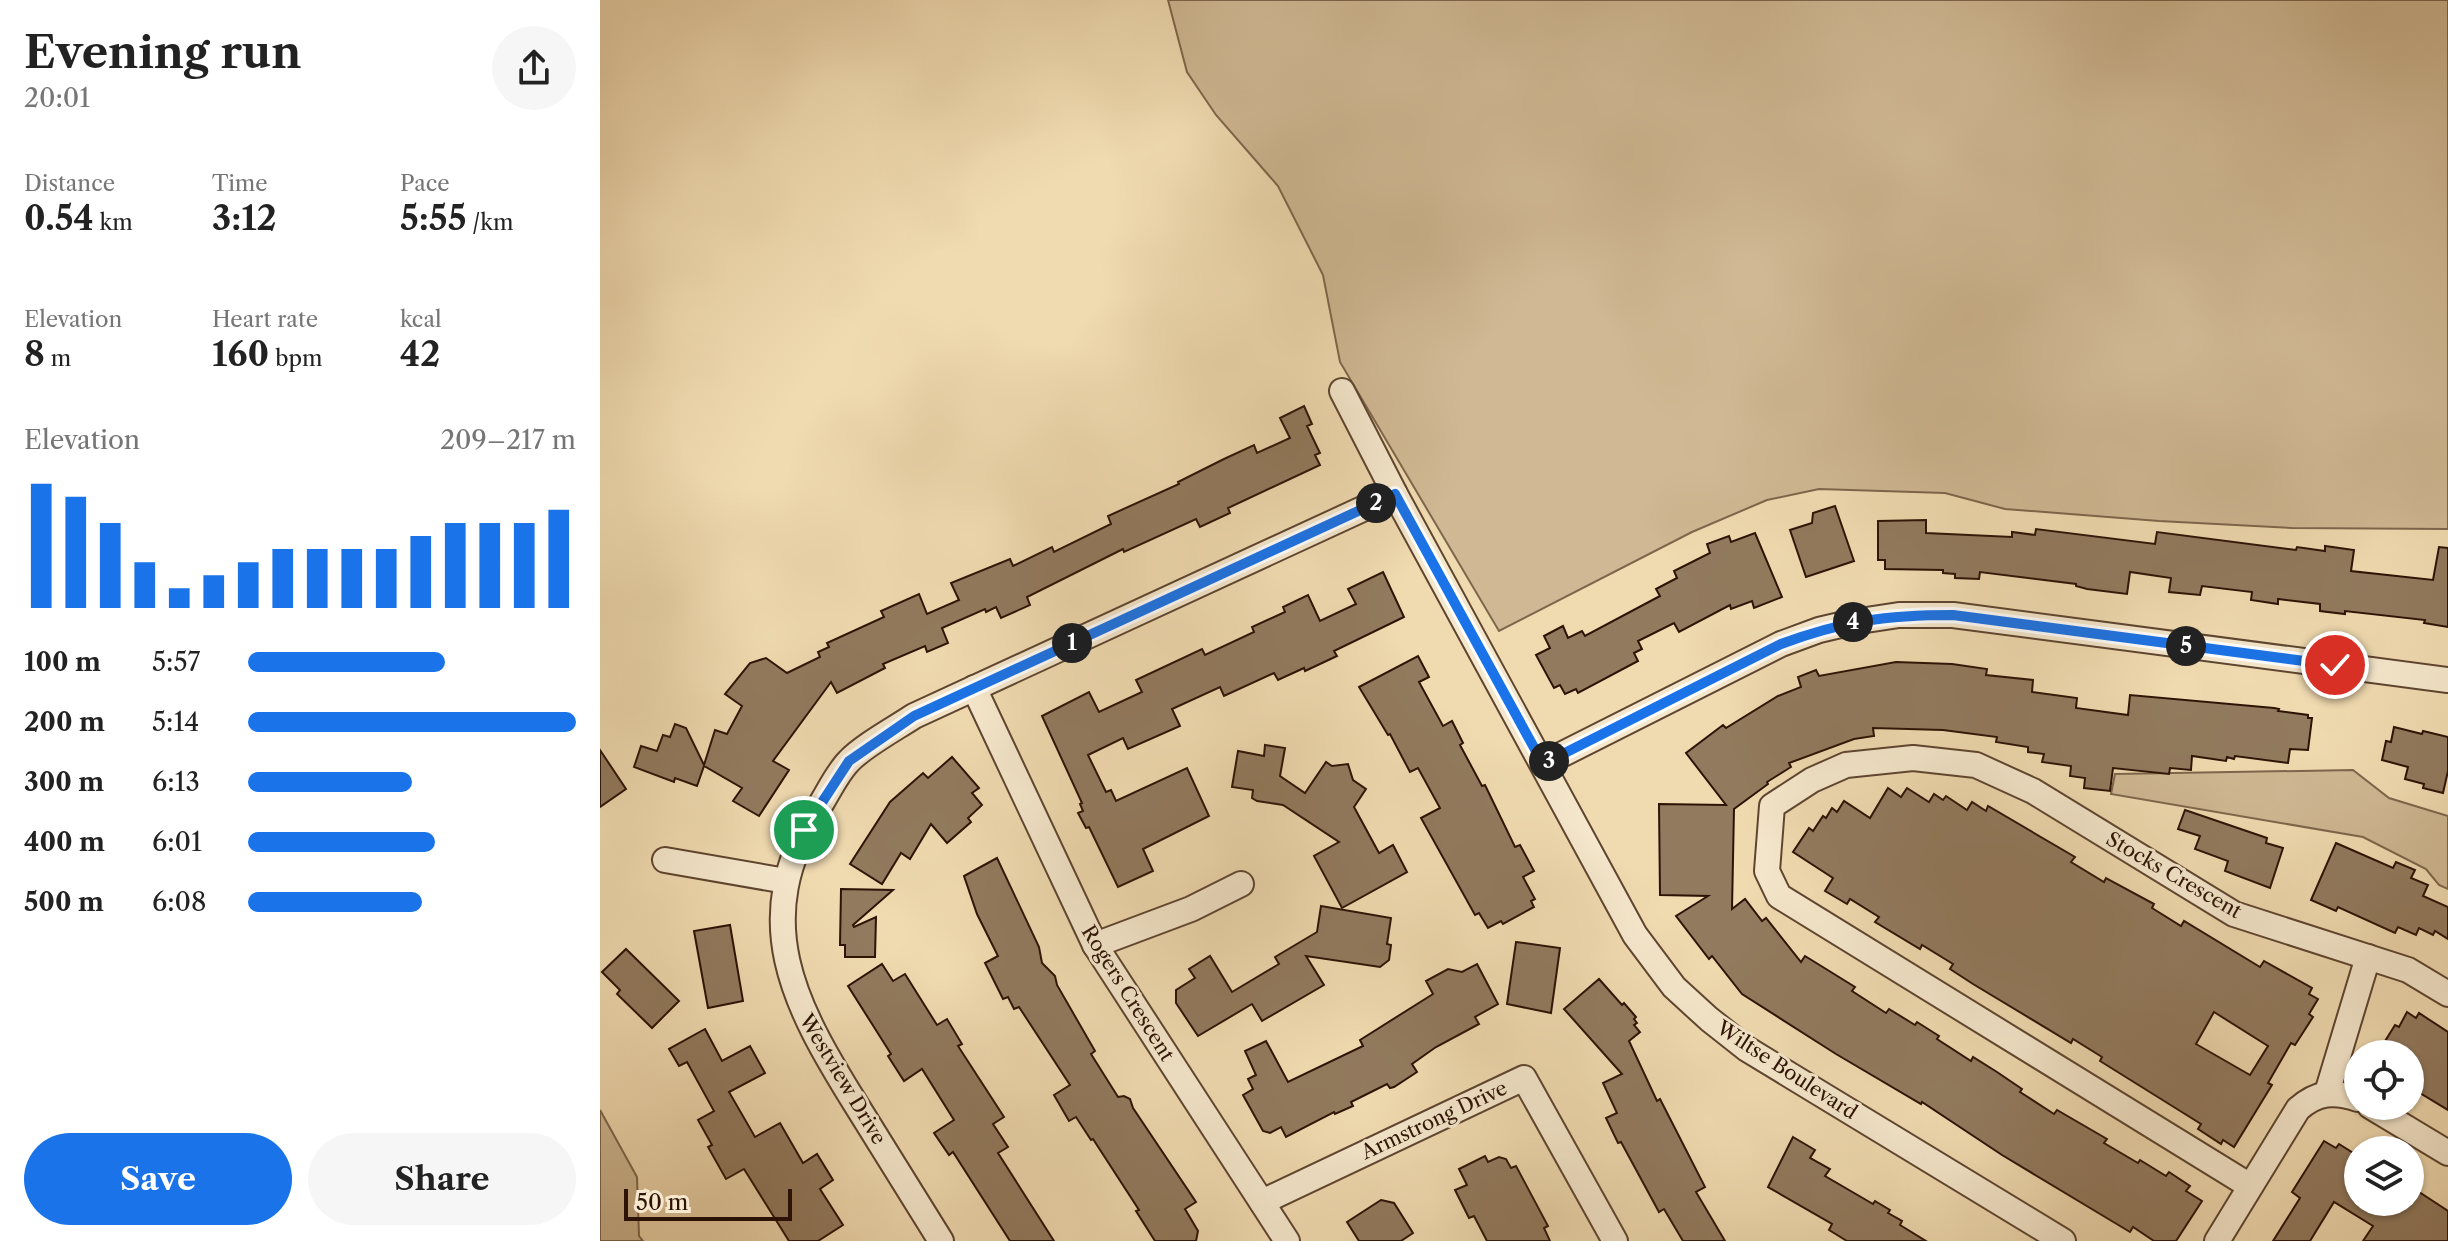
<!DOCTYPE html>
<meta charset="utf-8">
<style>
:root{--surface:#fff;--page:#f6f6f6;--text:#222;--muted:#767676;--accent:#1a73e8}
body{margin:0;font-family:"Libre Caslon Text",serif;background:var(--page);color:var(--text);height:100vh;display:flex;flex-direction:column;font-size:30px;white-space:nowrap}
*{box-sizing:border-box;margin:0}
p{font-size:26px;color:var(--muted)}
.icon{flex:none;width:44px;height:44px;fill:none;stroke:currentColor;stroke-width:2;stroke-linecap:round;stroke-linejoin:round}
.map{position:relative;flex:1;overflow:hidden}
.details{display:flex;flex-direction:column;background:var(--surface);width:600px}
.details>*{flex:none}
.tools{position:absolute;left:1744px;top:1040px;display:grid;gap:16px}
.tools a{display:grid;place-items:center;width:80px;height:80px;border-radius:50%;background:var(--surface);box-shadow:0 2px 6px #0004;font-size:40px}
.scale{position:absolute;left:24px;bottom:20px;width:168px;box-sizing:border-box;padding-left:8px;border:4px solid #2d1306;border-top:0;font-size:22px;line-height:28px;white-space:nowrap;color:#2d1306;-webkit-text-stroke:6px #f5e7cc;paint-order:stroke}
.pin{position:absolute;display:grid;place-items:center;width:68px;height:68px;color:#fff;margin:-34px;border:4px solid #fff;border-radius:50%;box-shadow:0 2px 8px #0007}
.km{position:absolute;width:40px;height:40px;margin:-20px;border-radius:50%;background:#222;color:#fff;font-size:22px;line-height:40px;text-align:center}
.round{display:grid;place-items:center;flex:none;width:84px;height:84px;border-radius:42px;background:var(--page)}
.summary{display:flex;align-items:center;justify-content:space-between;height:136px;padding:0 24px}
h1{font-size:44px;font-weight:700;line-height:60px}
.metrics{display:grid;grid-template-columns:repeat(3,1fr);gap:12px;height:136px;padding:8px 24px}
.metrics div{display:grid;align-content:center}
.metrics b{font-size:34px;font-weight:700}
.metrics small{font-size:22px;font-weight:400}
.metrics p{font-size:22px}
.chart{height:224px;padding:16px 24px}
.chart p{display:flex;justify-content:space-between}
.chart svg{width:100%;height:144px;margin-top:8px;stroke:var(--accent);stroke-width:6}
.button{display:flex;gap:16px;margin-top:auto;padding:16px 24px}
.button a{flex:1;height:92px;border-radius:48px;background:var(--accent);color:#fff;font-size:32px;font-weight:700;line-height:92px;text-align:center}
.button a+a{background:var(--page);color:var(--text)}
ul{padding:0 24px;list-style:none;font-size:26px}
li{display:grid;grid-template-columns:128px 96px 1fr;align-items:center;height:60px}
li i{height:20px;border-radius:10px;background:var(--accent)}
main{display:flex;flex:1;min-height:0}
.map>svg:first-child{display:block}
.green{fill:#cfb893;stroke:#7e664c;stroke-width:2}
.building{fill:#927a5e;stroke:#2d1306;stroke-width:2;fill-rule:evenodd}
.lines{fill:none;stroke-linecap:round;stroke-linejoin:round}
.street-casing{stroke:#5e4530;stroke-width:28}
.street{stroke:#f5e7cc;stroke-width:24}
.route-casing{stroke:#fff;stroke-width:16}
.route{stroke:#1a73e8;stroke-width:10}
.labels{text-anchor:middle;stroke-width:6;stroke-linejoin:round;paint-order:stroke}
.street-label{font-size:20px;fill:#2d1306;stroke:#f5e7cc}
</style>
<main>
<section class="details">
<div class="summary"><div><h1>Evening run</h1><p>20:01</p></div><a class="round"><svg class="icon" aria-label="share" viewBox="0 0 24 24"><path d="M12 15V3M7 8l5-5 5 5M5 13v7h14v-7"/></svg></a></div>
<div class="metrics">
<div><p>Distance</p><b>0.54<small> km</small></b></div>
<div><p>Time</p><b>3:12</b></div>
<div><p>Pace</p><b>5:55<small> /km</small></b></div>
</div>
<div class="metrics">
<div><p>Elevation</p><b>8<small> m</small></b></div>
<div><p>Heart rate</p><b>160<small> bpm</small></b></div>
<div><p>kcal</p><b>42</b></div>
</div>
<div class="chart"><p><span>Elevation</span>209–217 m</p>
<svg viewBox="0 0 160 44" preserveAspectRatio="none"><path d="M5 44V6M15 44V10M25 44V18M35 44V30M45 44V38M55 44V34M65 44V30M75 44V26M85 44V26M95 44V26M105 44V26M115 44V22M125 44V18M135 44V18M145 44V18M155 44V14"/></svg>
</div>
<ul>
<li><b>100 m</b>5:57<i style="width:60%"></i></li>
<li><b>200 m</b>5:14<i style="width:100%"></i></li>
<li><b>300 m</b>6:13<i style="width:50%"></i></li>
<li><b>400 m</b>6:01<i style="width:57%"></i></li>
<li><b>500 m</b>6:08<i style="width:53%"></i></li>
</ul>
<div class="button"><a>Save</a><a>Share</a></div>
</section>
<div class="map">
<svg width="1848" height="1241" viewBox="0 0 1848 1241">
<rect width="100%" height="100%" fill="#f0dab0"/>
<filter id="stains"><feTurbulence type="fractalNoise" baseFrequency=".0025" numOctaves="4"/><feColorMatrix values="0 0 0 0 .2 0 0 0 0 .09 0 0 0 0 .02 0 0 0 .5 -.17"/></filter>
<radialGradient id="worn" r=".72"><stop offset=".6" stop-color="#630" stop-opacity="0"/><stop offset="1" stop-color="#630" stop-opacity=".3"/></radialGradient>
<g class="green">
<polygon points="568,0 1848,0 1848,529 1692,528 1559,521 1405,509 1345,493 1219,489 1167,500 1092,532 899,631 740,362 723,275 678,186 616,115 587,72"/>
<polygon points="1753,770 1789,798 1848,816 1848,889 1839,885 1826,869 1763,837 1511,794 1515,774"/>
<polygon points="0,1110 37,1177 39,1236 43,1241 0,1241"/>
</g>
<g class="building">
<polygon points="704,406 712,424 707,426 720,453 715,455 720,465 628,508 630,513 600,527 596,519 524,552 523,549 427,597 430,605 401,618 396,607 386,612 385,609 342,628 348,643 327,652 325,646 283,664 285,668 237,693 231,682 173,761 189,770 159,816 133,801 142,788 104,766 97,786 75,778 74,782 34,767 41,746 57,751 63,735 70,737 75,724 86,728 104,765 115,730 127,734 142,706 125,694 150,663 166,658 187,673 220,657 218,652 229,647 227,643 284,617 281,611 319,594 327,614 359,600 351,583 410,559 413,566 452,547 454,552 511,524 508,516 579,484 578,482 624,459 654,445 657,453 690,438 680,418"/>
<polygon points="1235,506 1254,561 1206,577 1190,530 1212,523 1213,513"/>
<polygon points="1326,520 1326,533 1412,537 1412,532 1435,535 1436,529 1555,544 1557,532 1696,550 1697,547 1725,551 1725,546 1754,550 1751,571 1833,580 1839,547 1848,548 1848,627 1824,623 1825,620 1745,611 1745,614 1720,611 1720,604 1678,599 1678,604 1651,600 1652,592 1602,586 1600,595 1569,592 1571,578 1530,572 1527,594 1487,589 1476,586 1476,584 1380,572 1379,579 1355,578 1355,574 1343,573 1343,570 1285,569 1285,560 1278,560 1278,521"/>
<polygon points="1155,533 1182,597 1154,608 1152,601 1131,609 1130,605 1079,632 1074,623 1038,641 1042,649 1034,653 1038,661 978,693 976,689 965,694 960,685 954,688 936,655 950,648 944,636 963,626 968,638 982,631 985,636 1060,596 1056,589 1077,578 1074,571 1110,553 1107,544 1129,536 1131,542"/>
<polygon points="783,572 804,617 734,651 737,656 705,671 704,668 678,680 674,673 624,696 620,687 572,709 580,726 528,749 523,738 488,755 506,792 511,790 516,801 587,768 609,816 543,849 553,871 518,887 489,827 486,828 478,813 483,811 480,804 482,803 442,716 489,692 499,712 542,692 536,680 602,649 605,655 654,632 652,627 685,612 683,607 708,595 720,621 756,604 748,589"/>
<polygon points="818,656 829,677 819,682 843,726 852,721 863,743 860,745 882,786 885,785 915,847 920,845 934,871 923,877 935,899 931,901 934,907 903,924 901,921 888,928 879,913 875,915 821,818 840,808 818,768 810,772 790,734 788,735 759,687"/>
<polygon points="1296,662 1352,664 1387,669 1386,675 1433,680 1432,692 1477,698 1476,708 1528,715 1530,695 1674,708 1679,709 1678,711 1708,715 1708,718 1712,718 1708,750 1690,749 1688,763 1635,756 1634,759 1627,757 1626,761 1592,756 1591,770 1570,768 1569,774 1513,768 1510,791 1484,788 1485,778 1470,776 1471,766 1442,762 1444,754 1428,752 1428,747 1396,742 1397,737 1343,730 1273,728 1274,736 1254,739 1189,763 1191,767 1167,782 1168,784 1134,809 1132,909 1145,899 1162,921 1166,918 1201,962 1205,956 1255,987 1252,991 1286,1013 1289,1009 1315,1025 1317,1022 1339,1036 1337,1039 1371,1061 1373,1057 1397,1072 1422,1089 1420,1092 1454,1114 1457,1110 1507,1139 1504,1143 1538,1163 1540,1160 1566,1176 1569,1172 1590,1186 1586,1191 1602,1201 1576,1241 1554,1241 1533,1227 1530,1232 1402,1155 1322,1102 1321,1104 1236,1054 1142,994 1112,956 1109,959 1076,916 1108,896 1060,895 1059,804 1126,805 1086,753 1123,725 1126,728 1178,696 1201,687 1198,677 1216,670 1219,676"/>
<polygon points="1794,727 1822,734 1823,731 1848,737 1848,771 1843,793 1823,788 1824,784 1805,779 1808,767 1782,760 1786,741 1791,742"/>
<polygon points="665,745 685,748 680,776 705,793 726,762 732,766 748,764 753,780 766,789 754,807 779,853 793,845 807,872 742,908 714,856 739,842 683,805 657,801 652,798 653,790 632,787 638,751 664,756"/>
<polygon points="0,750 26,789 0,807"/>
<polygon points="352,757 379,788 372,793 382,805 368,818 371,822 347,843 331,824 310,859 301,853 282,884 250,864 290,802 323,773 328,778"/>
<path d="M1288,788L1301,797L1307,788L1329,802L1334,794L1343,800L1346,796L1367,810L1372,802L1386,811L1388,806L1475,857L1471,862L1504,882L1506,878L1554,904L1552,908L1581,926L1584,921L1660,967L1664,961L1712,988L1709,994L1718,999L1709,1014L1713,1017L1695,1045L1691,1043L1668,1083L1672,1085L1634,1147L1623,1140L1621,1144L1598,1129L1601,1124L1500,1061L1502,1057L1473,1039L1471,1043L1373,984L1350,969L1353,964L1322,945L1320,949L1275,922L1279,917L1250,899L1247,904L1225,891L1233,878L1193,852L1209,828L1213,831L1223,816L1226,818L1232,808L1237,812L1244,801L1270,818ZM1614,1012L1668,1046L1650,1075L1596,1044Z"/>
<polygon points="1585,810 1667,838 1666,843 1683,848 1670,888 1625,871 1628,861 1595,849 1600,836 1578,829"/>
<polygon points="1736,843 1793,868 1796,862 1815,870 1811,878 1828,885 1823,896 1848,907 1848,939 1835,931 1833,935 1819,928 1816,935 1798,927 1795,933 1738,907 1736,911 1711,900"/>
<polygon points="397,858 439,947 442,963 455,976 457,985 495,1051 491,1054 518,1097 524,1096 530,1099 533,1108 596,1202 585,1209 598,1231 596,1241 555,1241 536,1211 539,1210 493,1139 491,1140 476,1117 469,1121 454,1095 470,1085 419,1007 414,1009 408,997 403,999 385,963 398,956 377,914 364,876"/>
<polygon points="241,889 293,890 253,925 254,927 276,917 275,957 245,957 245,945 240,945"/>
<polygon points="721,906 791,918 787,944 791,945 789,960 780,967 706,956 724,985 662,1021 652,1004 598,1036 576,1003 576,990 595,978 589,969 610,956 632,992 679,964 675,957 717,932"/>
<polygon points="130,925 143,1001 108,1008 94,931"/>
<polygon points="916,942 960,948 951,1013 907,1004"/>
<polygon points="26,949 79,1001 52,1028 17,994 20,990 2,972"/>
<polygon points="282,964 293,981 305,974 337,1025 347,1019 362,1044 358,1046 404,1117 393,1124 408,1147 398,1153 454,1241 410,1241 353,1152 349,1155 334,1133 354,1120 322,1069 304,1081 288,1056 291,1054 248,986"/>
<polygon points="877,964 898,1004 875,1017 879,1024 836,1047 812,1064 817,1072 794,1087 790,1088 787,1084 751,1102 753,1106 735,1114 734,1112 686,1137 681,1127 670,1133 663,1131 643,1095 653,1089 648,1079 656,1075 645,1051 666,1041 688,1082 763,1046 760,1040 833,994 826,981 848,969 862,972"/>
<polygon points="999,979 1022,1005 1024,1003 1036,1017 1034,1019 1037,1023 1034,1025 1040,1032 1029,1041 1057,1101 1060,1099 1105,1187 1096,1192 1125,1241 1083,1241 1064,1209 1059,1212 1021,1142 1018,1143 1006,1118 1017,1113 1003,1083 1022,1074 964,1009"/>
<polygon points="1807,1012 1816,1018 1819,1013 1848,1032 1848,1110 1810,1087 1810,1054 1777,1054 1795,1025 1799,1027"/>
<polygon points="105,1029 122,1061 150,1046 165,1073 129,1092 155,1137 180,1123 203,1163 217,1154 233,1180 220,1189 243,1225 218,1241 189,1241 144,1169 126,1179 108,1147 112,1145 98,1120 114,1111 87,1062 79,1066 69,1049"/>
<polygon points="1193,1137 1215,1150 1210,1158 1230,1169 1225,1176 1273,1204 1275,1201 1290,1210 1288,1213 1302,1221 1300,1225 1326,1241 1247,1241 1229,1230 1232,1224 1168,1187"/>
<polygon points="1724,1141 1736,1148 1739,1144 1758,1156 1758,1202 1810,1202 1810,1186 1848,1211 1848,1241 1763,1241 1773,1226 1734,1202 1710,1241 1673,1241 1700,1198 1692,1192"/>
<polygon points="885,1156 888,1162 899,1157 906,1159 911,1168 916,1166 948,1226 944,1228 950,1241 887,1241 874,1216 869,1218 855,1190 867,1185 859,1169"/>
<polygon points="781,1200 794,1203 813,1233 801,1241 759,1241 747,1222"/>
</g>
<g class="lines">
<defs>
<g id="street">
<polyline points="742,391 795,494 1035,935 1074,987 1109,1019 1147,1049 1463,1241"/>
<polyline points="374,688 495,945 687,1241"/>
<polyline points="943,764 1181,644 1219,630 1253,622 1299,615 1353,615 1848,680"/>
<polyline points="65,860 186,881"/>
<polyline points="495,945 591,909 641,884"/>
<polyline points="1727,1093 1768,957"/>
<polyline points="1770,1106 1848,1153"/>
<polyline points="1650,1186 1179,896 1167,871 1172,806 1212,780 1246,765 1313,758 1376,765 1433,791 1634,914 1808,970 1848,994"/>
<polyline points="662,1202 924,1078 1015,1241"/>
<path d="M341,1241C313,1196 285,1151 257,1106C194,1005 147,920 219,807C228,793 237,773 249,761C263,746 296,728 314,716L795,494"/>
<path d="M1617,1241L1698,1109C1717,1092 1734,1091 1758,1099"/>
</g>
</defs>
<use href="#street" class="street-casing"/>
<use href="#street" class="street"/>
</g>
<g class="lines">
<defs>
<path id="route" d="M204,830L249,761L314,716L795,494L943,764L1181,644C1243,621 1287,615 1353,615L1735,665"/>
</defs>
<use href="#route" class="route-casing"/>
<use href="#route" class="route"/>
</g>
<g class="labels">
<g class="street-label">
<text transform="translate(1574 875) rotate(30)" y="7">Stocks Crescent</text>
<text transform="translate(528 993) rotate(58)" y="7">Rogers Crescent</text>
<text transform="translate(1187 1070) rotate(33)" y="7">Wiltse Boulevard</text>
<text transform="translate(243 1079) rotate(59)" y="7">Westview Drive</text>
<text transform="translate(834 1120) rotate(-25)" y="7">Armstrong Drive</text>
</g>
</g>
<rect width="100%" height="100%" filter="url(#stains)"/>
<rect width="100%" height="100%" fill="url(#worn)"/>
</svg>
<div class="tools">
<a><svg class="icon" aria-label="locate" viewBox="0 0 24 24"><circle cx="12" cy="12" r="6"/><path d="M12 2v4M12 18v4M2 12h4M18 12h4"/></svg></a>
<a><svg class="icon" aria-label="layers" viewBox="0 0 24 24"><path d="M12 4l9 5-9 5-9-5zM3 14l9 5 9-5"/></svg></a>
</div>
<div class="scale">50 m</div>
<div class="pin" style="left:204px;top:830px;background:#1e9e55"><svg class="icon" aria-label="arrive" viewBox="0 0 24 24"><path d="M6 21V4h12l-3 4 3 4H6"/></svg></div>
<div class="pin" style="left:1735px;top:665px;background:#d93025"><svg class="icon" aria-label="check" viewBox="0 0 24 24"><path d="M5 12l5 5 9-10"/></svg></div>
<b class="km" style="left:472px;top:643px">1</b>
<b class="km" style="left:776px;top:503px">2</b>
<b class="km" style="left:949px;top:761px">3</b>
<b class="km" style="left:1253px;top:622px">4</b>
<b class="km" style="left:1586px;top:646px">5</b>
</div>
</main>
